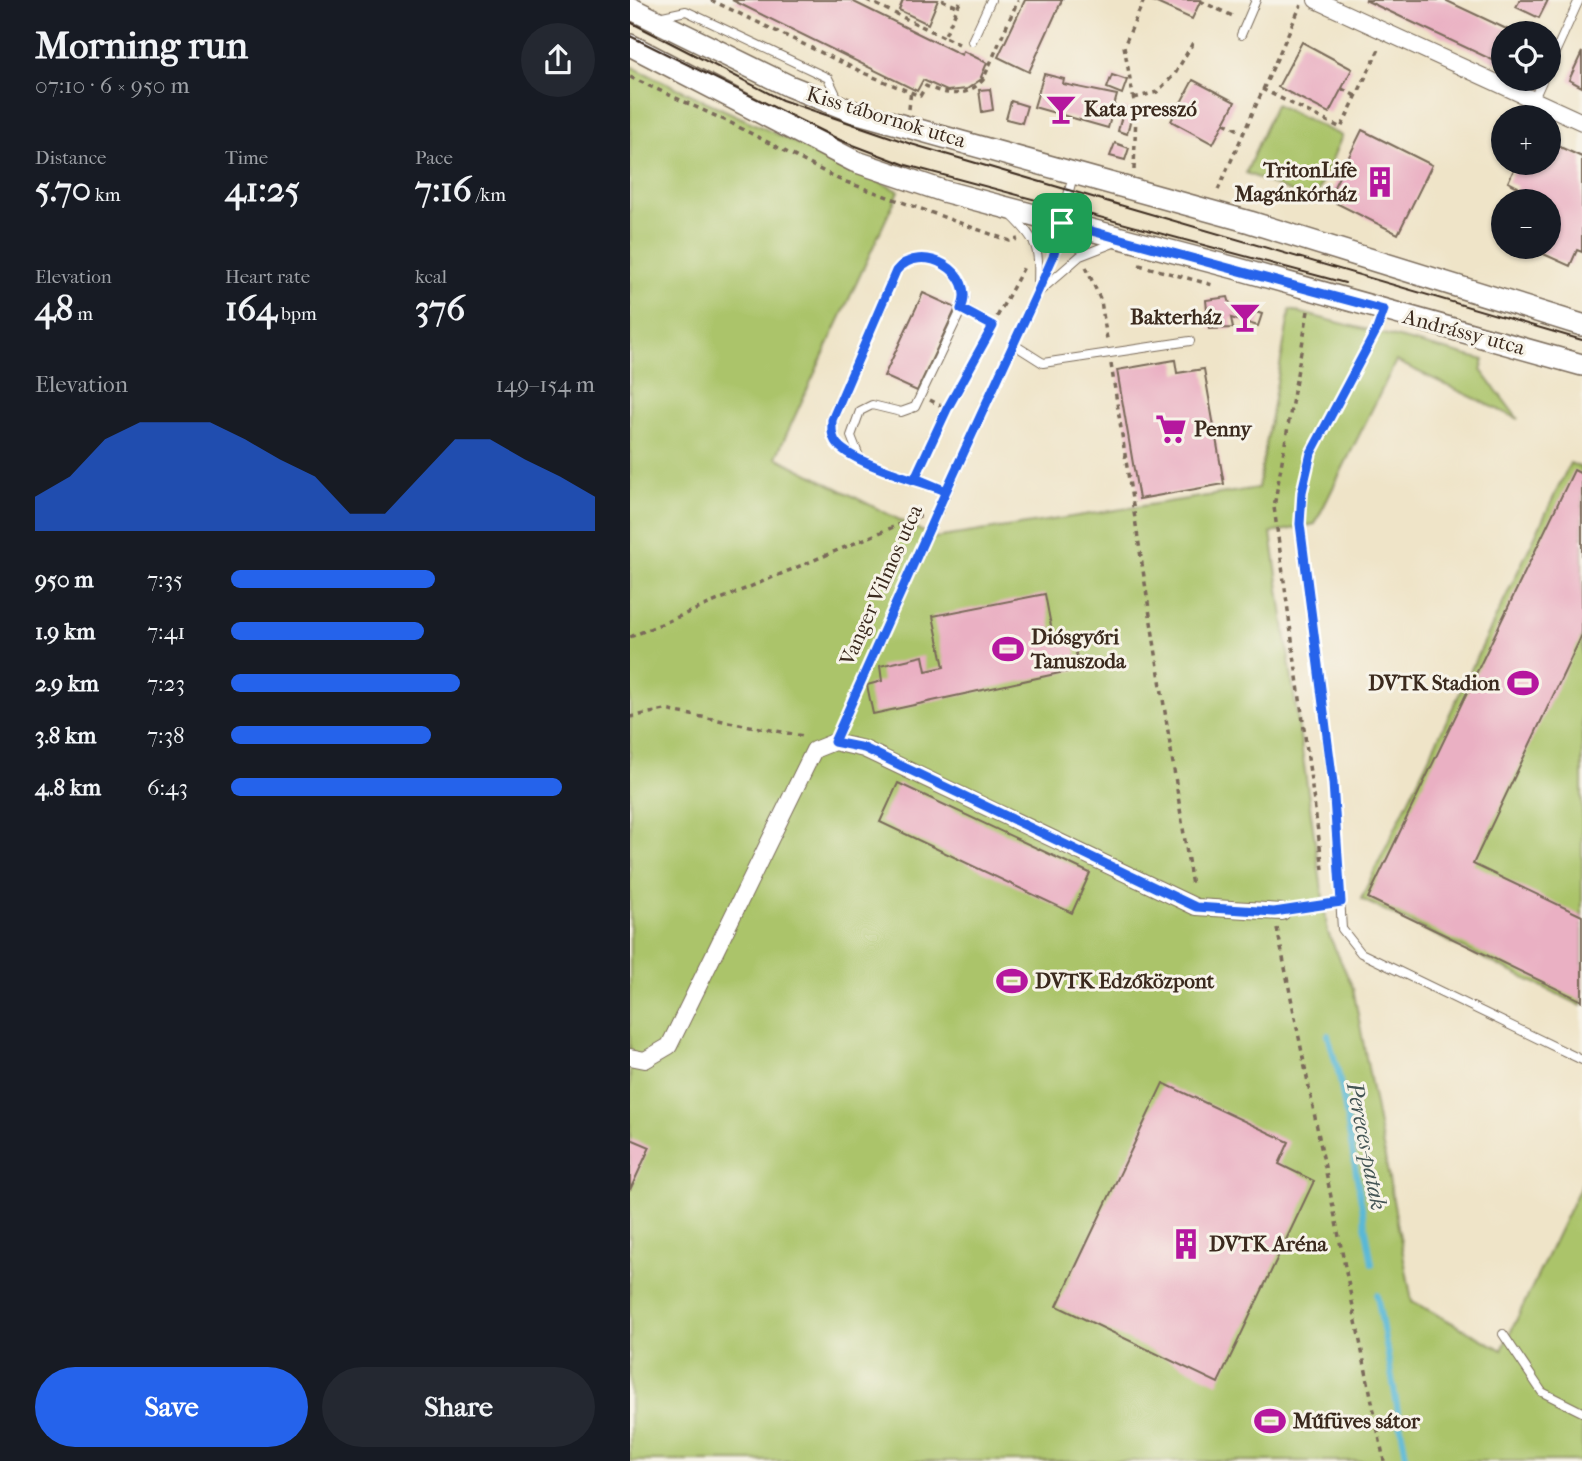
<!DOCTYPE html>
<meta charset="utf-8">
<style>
:root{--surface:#171b24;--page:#242831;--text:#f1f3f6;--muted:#9ea1a6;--accent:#2563eb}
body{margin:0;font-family:"IM FELL French Canon",serif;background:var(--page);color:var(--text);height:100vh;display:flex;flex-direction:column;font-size:26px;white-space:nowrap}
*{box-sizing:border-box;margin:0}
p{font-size:23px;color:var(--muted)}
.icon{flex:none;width:38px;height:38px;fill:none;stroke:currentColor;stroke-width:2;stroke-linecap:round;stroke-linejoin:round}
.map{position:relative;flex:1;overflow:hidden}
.sheet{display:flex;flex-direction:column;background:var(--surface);width:630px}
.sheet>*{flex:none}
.tools{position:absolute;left:861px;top:21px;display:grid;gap:14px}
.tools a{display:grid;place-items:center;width:70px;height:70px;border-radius:50%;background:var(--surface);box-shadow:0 2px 5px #0004;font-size:35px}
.pin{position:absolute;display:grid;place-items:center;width:60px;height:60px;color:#fff;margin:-30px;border-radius:14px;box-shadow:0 4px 10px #0006}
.round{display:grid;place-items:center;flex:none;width:74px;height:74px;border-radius:37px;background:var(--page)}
.headline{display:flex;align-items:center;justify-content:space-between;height:119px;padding:0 35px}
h1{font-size:38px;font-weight:800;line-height:52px}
.metrics{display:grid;grid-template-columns:repeat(3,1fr);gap:10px;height:119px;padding:7px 35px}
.metrics div{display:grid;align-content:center}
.metrics b{font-size:35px;font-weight:800}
.metrics small{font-size:19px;font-weight:400}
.metrics p{font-size:19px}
.chart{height:196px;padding:14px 35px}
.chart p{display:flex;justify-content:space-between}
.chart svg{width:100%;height:126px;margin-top:7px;fill:var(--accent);opacity:.7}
.cta{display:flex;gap:14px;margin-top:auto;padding:14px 35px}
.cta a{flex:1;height:80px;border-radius:42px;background:var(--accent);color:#fff;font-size:28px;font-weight:800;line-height:80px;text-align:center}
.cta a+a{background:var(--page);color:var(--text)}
ul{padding:0 35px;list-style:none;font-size:23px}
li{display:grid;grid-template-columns:112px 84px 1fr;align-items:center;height:52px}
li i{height:18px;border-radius:9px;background:var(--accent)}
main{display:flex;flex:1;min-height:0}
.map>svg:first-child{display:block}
.green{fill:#abc46a;stroke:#737744;stroke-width:2}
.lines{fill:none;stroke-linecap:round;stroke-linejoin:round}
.stream{stroke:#58b8d6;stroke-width:6}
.building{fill:#eab0c3}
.service-casing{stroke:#7a6b5a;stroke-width:10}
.minor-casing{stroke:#7a6b5a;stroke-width:18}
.secondary-casing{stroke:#7a6b5a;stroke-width:24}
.path{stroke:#7a6b5a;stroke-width:3.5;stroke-dasharray:5 5;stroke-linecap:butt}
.service{stroke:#fff;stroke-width:8}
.minor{stroke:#fff;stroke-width:16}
.secondary{stroke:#fff;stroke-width:21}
.tram{stroke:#3b2a1e;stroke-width:2}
.route-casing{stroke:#fff;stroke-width:14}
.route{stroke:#2563eb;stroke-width:9}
.labels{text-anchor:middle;stroke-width:6;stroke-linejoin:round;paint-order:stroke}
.poi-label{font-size:21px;font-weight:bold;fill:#3b2a1e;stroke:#f7f3e8;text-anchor:start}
.street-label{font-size:21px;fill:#3b2a1e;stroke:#f7f3e8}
.water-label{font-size:23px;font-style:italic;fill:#455;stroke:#f7f3e8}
</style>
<main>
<section class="sheet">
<div class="headline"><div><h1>Morning run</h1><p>07:10 · 6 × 950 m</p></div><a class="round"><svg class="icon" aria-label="share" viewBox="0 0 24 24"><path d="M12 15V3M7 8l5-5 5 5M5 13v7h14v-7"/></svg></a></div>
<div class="metrics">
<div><p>Distance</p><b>5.70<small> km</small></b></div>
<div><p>Time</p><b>41:25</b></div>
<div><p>Pace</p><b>7:16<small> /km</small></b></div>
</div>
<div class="metrics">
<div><p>Elevation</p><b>48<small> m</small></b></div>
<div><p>Heart rate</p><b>164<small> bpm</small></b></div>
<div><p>kcal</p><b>376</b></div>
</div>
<div class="chart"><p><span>Elevation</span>149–154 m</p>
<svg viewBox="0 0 160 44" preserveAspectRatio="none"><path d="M0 44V32L10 25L20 12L30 6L40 6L50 6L60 12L70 19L80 25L90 38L100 38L110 25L120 12L130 12L140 19L150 25L160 32V44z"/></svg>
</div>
<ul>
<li><b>950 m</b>7:35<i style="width:56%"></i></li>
<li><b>1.9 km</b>7:41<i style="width:53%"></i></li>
<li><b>2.9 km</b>7:23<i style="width:63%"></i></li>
<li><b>3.8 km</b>7:38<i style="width:55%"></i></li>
<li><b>4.8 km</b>6:43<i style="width:91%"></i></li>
</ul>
<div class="cta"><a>Save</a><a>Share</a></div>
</section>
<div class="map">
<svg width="952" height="1461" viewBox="0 0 952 1461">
<rect width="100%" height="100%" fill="#f7f3e8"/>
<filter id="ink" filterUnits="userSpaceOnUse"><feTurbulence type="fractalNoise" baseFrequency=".0143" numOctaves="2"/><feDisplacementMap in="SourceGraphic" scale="14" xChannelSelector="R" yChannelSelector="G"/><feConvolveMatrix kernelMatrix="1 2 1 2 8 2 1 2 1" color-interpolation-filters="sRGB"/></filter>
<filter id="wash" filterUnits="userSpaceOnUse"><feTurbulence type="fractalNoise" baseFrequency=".00686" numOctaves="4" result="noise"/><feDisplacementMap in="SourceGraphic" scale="28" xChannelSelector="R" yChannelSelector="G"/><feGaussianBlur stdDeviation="1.57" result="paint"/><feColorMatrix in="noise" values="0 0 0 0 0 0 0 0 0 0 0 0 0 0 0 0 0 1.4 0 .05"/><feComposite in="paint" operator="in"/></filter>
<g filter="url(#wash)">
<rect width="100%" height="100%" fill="#efe4c8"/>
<g class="green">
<polygon points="0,66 269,191 146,457 305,538 628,488 660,310 854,360 851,370 888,419 766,361 685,524 641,533 698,933 723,988 782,1301 872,1350 952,1183 952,1461 0,1461"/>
<polygon points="645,104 712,136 684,202 616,173"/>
<polygon points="940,463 952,468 952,1006 731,899"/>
</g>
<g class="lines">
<g class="stream">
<polyline points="698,1035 709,1075 742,1264"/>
<polyline points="747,1295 777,1461"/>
</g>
</g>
<g id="blocks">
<g class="building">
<polygon points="102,0 220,0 332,55 333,51 357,63 351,77 353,78 337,89 317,91 293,80 287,91"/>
<polygon points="273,0 308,0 298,24 269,10"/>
<polygon points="395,0 432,0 399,72 368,57"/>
<polygon points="520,0 571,0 562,19"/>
<polygon points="735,0 815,0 885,33 873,33 873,65"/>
<polygon points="890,0 918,0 909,18 886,7"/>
<polygon points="672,42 722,69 699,113 648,87"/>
<polygon points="952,52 952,87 939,80"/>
<polygon points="414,74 434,79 433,84 487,95 478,128 404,107"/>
<polygon points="482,75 497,80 492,94 477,88"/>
<polygon points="563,80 605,102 583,144 541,121"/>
<polygon points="360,89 363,110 352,112 349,90"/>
<polygon points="381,101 397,106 392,123 376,119"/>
<polygon points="494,108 503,111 497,134 488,131"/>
<polygon points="732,130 802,165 768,234 698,199"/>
<polygon points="919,142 952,157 952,252 947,250 940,266 898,247 919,247 919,201 881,201 888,187 878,182 887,163 919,163"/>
<polygon points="485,143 499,148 495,160 480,156"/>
<polygon points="293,293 326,308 287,391 254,376"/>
<polygon points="598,297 600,304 632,314 628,326 601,318 603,328 579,329 576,300"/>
<polygon points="545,360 547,373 574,369 594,484 509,499 487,370"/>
<polygon points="944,470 952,474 952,635 843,864 952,916 952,1001 738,898"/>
<polygon points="415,594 424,642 444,637 448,669 243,714 237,685 252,681 250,666 293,656 296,671 314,667 303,616"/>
<polygon points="268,783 460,873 442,913 250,822"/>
<polygon points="533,1083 659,1142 649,1164 684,1181 588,1383 427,1306"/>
<polygon points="1,1139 20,1147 0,1190 0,1142"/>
</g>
</g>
</g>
<g filter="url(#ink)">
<use href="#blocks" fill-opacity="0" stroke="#7a6b5a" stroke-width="2"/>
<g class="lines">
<defs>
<g id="service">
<polyline points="28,17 56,11 198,78 209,101"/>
<polyline points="611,35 626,0"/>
<polyline points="342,41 361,0"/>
<polyline points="919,66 949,0"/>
<polyline points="903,101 913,79"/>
<path d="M381,215C409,242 409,248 408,286"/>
<polyline points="410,291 450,256 486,242"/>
<polyline points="753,312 747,329 681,453 672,492 670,524 703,784 712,929 731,953 952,1060"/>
<polyline points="383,344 413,363 560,341"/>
<path d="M230,459L221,436L230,411L242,405L271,412L285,407L335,302C340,268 288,243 266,270L202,420C202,428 201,434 205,441C219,463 291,481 316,491"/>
<polyline points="204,742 423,257 443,175"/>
<polyline points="652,912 711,902"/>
<polyline points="873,1334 912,1392 952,1412"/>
</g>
<g id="minor">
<polyline points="686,0 952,122"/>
<polyline points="0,1057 15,1060 39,1046 184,750 204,742 234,749 566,907 652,912"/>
</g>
<g id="secondary">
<polyline points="0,8 159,86 224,112 620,222 952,325"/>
<polyline points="0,45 224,161 313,191 605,268 952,365"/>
</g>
</defs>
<use href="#service" class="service-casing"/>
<use href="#minor" class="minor-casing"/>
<use href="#secondary" class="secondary-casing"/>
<g class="path">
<path d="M81,0L236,74L290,96L296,86C318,96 335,98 353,80L388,0"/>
<polyline points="237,0 314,37"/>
<polyline points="312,0 328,7"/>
<polyline points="570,1 605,17"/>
<polyline points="329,44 314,37 331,0"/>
<polyline points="0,77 101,123 208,179 380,241 388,239"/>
<polyline points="632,89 711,128 750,47"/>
<polyline points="712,89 726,96"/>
<polyline points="504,98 527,92 545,74 565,39"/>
<polyline points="279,109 281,90"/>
<polyline points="594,123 613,132"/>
<polyline points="504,170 506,112 494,46 514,0"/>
<polyline points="588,190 671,5"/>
<polyline points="509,265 583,285"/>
<polyline points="456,267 471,301 477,339"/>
<polyline points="678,311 644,507 693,869"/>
<polyline points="343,315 363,326"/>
<polyline points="481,364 562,886"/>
<polyline points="300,400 317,409"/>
<polyline points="290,468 317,409 394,267"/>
<polyline points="0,637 292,515"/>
<polyline points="0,717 35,710 173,736"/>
<polyline points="647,928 754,1461"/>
</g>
<use href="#service" class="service"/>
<use href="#minor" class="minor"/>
<use href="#secondary" class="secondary"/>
<g class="tram">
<polyline points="0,22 152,100 281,144 952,340"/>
<polyline points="0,36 210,140 276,165 715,283"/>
</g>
</g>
</g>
<g class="lines" filter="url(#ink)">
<defs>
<path id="route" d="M432,223L423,257L407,293L316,491L285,478L317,409L363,326L331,309C348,272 290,240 266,271L202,420C202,428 201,434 205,441C218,463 291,481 316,491L204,742L234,748L566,907L644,912L711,902L703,783L670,524L672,492L681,453L747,329L754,310L432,223"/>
</defs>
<use href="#route" class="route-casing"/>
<use href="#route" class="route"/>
</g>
<defs>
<symbol id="bar-bare" viewBox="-9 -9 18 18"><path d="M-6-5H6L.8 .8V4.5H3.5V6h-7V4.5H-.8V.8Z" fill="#b5179e" stroke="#f7f3e8" stroke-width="2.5" paint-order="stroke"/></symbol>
<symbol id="building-bare" viewBox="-9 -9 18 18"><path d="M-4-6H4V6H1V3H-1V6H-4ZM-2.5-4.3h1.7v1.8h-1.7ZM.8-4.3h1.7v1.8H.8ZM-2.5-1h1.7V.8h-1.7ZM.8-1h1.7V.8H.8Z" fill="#b5179e" stroke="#f7f3e8" stroke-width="2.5" paint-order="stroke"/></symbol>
<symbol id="supermarket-bare" viewBox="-9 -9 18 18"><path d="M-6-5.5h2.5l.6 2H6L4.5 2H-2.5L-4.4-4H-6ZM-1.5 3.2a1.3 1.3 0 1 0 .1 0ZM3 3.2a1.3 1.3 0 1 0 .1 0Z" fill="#b5179e" stroke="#f7f3e8" stroke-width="2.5" paint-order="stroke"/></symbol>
<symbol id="stadium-bare" viewBox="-9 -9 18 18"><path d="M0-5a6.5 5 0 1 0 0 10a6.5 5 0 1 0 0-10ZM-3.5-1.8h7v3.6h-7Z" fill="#b5179e" stroke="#f7f3e8" stroke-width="2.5" paint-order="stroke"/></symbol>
</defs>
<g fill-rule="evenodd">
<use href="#bar-bare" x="409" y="87" width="44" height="44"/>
<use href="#building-bare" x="728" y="160" width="44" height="44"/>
<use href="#bar-bare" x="593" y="295" width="44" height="44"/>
<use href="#supermarket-bare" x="519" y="407" width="44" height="44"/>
<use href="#stadium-bare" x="356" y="627" width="44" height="44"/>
<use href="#stadium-bare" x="871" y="661" width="44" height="44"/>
<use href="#stadium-bare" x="360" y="959" width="44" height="44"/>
<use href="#building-bare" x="534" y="1222" width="44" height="44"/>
<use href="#stadium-bare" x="618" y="1399" width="44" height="44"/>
</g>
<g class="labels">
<g class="poi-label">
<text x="454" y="116">Kata presszó</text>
<text x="727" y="177" text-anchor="end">TritonLife<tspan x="727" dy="24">Magánkórház</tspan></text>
<text x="592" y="324" text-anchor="end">Bakterház</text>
<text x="564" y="436">Penny</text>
<text x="401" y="644">Diósgyőri<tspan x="401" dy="24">Tanuszoda</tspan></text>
<text x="870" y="690" text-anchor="end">DVTK Stadion</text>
<text x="405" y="988">DVTK Edzőközpont</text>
<text x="579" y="1251">DVTK Aréna</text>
<text x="663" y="1428">Műfüves sátor</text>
</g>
<g class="street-label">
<text transform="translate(256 117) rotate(17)" y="7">Kiss tábornok utca</text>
<text transform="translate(834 332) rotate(15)" y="7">Andrássy utca</text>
<text transform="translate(251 585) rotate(-66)" y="7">Vanger Vilmos utca</text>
</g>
<g class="water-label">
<text transform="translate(737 1146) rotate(79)" y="8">Pereces-patak</text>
</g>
</g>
</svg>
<div class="tools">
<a><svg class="icon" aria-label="locate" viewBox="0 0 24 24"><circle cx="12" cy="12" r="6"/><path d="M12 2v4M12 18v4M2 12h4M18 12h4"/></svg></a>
<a>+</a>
<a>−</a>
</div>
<div class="pin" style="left:432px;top:223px;background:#1e9e55"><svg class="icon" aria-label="arrive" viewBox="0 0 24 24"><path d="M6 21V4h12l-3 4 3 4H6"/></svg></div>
</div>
</main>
